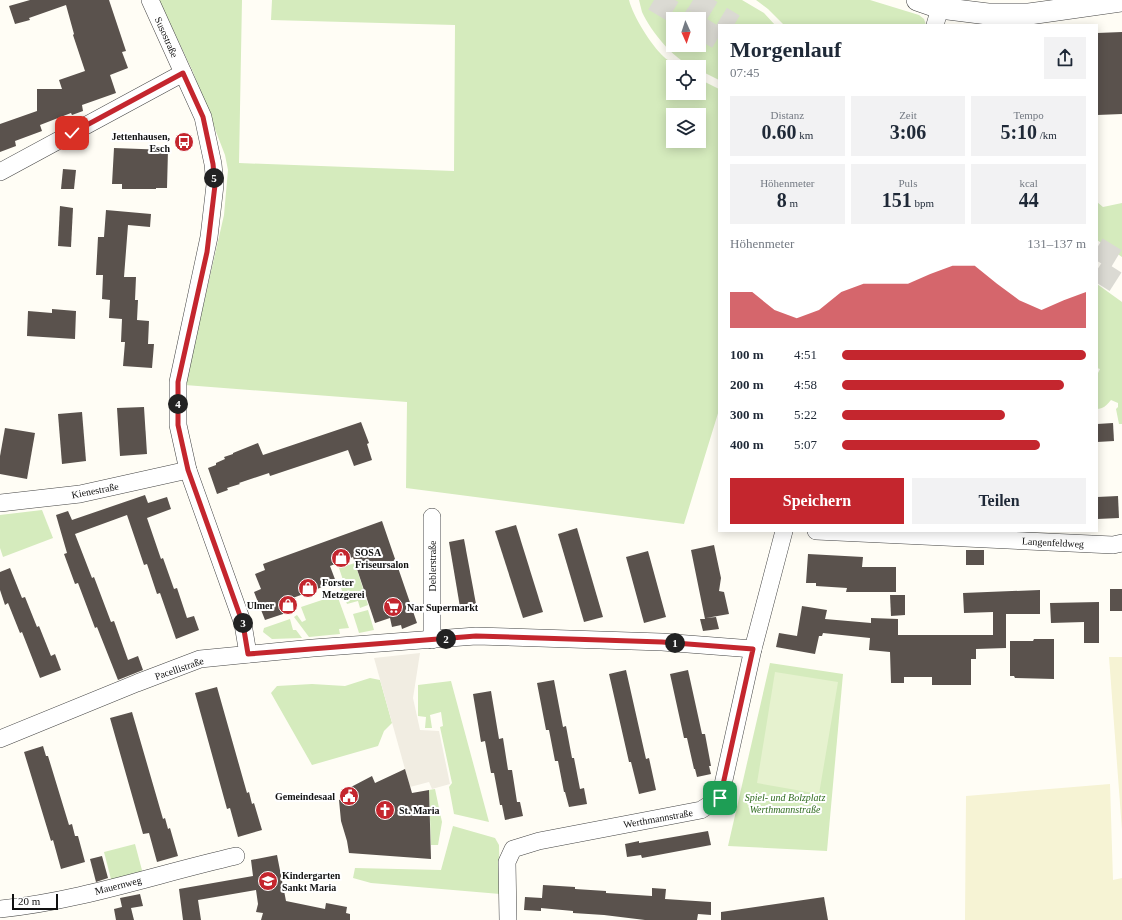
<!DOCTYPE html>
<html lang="de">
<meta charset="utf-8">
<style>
:root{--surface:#fff;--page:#f2f2f3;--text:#1f2937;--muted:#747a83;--accent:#c4262e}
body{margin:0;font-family:Georgia,serif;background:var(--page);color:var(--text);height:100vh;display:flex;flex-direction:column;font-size:15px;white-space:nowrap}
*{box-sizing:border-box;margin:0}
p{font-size:13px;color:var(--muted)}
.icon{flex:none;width:22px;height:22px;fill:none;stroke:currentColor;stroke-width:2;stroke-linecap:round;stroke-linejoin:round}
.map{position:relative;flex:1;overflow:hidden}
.details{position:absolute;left:718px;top:24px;width:380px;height:508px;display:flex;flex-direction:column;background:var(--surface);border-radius:0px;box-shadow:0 2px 10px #0003}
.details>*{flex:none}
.needle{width:26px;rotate:177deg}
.fabs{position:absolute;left:666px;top:12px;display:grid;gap:8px}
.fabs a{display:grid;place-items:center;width:40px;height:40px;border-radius:0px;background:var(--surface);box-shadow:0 2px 10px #0003;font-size:20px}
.scale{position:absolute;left:12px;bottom:10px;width:46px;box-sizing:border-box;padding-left:4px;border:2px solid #111;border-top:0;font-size:11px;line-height:14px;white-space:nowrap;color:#111;-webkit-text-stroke:3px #fff;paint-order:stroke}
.pin{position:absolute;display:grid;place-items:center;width:34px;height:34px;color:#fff;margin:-17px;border-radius:8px;box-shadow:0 2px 6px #0006}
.km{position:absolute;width:20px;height:20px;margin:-10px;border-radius:50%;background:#222;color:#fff;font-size:11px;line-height:20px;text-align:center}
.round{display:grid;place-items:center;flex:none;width:42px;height:42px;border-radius:0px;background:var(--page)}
.overview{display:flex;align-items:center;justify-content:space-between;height:68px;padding:0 12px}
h1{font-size:22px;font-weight:800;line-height:30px}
.stats{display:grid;grid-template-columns:repeat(3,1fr);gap:6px;height:68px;padding:4px 12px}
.stats div{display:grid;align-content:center;border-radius:0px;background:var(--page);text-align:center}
.stats b{font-size:20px;font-weight:800}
.stats small{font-size:11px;font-weight:400}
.stats p{font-size:11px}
.chart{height:112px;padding:8px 12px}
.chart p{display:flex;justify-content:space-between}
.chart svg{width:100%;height:72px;margin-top:4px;fill:var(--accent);opacity:.7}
.cta{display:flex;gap:8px;margin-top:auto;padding:8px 12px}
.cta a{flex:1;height:46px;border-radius:0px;background:var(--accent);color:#fff;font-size:16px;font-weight:800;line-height:46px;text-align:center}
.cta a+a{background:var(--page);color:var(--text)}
ul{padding:0 12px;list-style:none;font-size:13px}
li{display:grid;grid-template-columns:64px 48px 1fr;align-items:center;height:30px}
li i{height:10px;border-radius:5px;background:var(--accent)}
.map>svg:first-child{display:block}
.farmland{fill:#f6f3d4}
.green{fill:#d5ebbd;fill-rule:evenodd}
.pitch{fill:#e6f2cf}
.plaza{fill:#f1ede2}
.building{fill:#5a524d}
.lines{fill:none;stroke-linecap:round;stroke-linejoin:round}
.trunk-tunnel{stroke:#dbdad3;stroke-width:22;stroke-dasharray:22 11;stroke-linecap:butt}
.minor-casing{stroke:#444;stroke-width:18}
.tertiary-casing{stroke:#444;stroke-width:22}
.minor{stroke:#fff;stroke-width:17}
.tertiary{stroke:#fff;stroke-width:21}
.route-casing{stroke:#fff;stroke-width:8}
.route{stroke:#c4262e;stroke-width:5}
.labels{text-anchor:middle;stroke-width:4;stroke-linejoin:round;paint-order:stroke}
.street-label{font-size:10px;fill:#111;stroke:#fff}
.poi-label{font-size:10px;font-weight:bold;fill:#111;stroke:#fff;text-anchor:start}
.park-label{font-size:10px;font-style:italic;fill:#2f6b1f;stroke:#fff}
</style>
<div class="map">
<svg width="1122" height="920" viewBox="0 0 1122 920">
<rect width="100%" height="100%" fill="#fffdf5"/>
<g class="farmland">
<polygon points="1109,657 1122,657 1122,830"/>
<polygon points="1110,784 1113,880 1122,878 1122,920 965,920 966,796"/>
</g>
<g class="green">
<path d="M159,0H242L239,163L454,171L455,25L271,20L272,0H629C633,16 651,45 664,57C668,61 675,64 680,67H673V93H699V79L719,89V410L684,524L406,488L407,402L185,385L224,215L228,170L225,155L193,72ZM673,115H699V141H673Z"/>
<path d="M639,0H742L764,13L775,25H719V80L699,70V67C678,67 650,30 642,12C641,8 640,4 639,0ZM673,19H699V45H673Z"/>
<polygon points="756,0 870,0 919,15 924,19 926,25 784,25 768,9"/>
<polygon points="1097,202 1103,207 1122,203 1122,257 1097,240"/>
<path d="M1097,284L1122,302V424H1119L1116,409L1118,407V403L1111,400C1107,405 1103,409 1097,409V375L1100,369L1097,368Z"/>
<polygon points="42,510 53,538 3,557 0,548 0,515"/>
<polygon points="355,563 368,605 360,608 358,601 347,604 341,588 345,586 339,568"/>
<polygon points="337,595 349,628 339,629 340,634 309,637 294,617 297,615 302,622 306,620 301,607"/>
<polygon points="368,610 374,630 359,633 353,614"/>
<polygon points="290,619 293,630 296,630 302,638 272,639 263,632 264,628"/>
<polygon points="770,663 843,674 827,851 728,846"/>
<polygon points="370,678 380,680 392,723 384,731 378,746 312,765 271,693 277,686 312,684 345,686"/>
<polygon points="451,681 489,822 454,814 449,787 452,783 440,727 443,726 441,712 430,715 432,728 425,728 426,717 418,716 418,685"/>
<polygon points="435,789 442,822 438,845 431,845 429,790"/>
<polygon points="453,826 495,838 499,845 500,894 371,883 353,878 355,868 441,870"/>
<polygon points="135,844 143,874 112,883 104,852"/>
</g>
<polygon class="pitch" points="775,672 838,682 819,794 757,783"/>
<polygon class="plaza" points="420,653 413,698 420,730 439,731 450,784 432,789 429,782 410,787 374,658"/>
<g class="building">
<polygon points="30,0 109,0 126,51 122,52 128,68 110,75 116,93 82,105 83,111 72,115 71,113 40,125 42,131 15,141 16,146 0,152 0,124 37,111 37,89 62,89 59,80 85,71 73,35 74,34 66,5 29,18 30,20 15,24 9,6"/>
<polygon points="1122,32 1122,114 1097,115 1097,33"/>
<polygon points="114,148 168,150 167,188 156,188 156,189 122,189 122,184 112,184"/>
<polygon points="63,169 76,170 74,189 61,189"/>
<polygon points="60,206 73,208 71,247 58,246"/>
<polygon points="106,210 151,214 150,227 128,225 124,277 136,277 135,300 138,300 137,320 149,321 148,344 154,344 152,368 123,366 125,342 121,342 122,319 109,318 110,300 102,299 103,275 96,275 98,237 104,237"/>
<polygon points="52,309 76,311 75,339 27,336 28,311 52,313"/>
<polygon points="144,407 147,454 120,456 117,408"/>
<polygon points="82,412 86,461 62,464 58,414"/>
<polygon points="361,422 369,443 367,444 372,460 354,466 348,450 270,476 269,473 239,483 240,484 227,488 228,490 217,494 208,468 216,465 216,463 225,459 224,457 233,454 233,453 258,443 263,455"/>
<polygon points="1113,423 1114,441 1097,442 1097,424"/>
<polygon points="5,428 35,433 27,479 0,474 0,456"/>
<polygon points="145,495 148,503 167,497 171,509 147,518 161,559 163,558 174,589 177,588 187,618 194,616 199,630 176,639 160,593 157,594 147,564 144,565 127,515 75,534 92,578 94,577 111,622 114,621 128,660 138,656 143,670 118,680 97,627 95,628 78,583 75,584 64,554 67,553 56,515 68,511 72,520"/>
<polygon points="1118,496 1119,518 1097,519 1097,497"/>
<polygon points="382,521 417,623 402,629 401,625 392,627 390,618 375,623 353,557 330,566 336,582 290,599 289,612 265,620 254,592 261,589 255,574 265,570 263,564"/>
<polygon points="516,525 543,612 523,618 495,531"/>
<polygon points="577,528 603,617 584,622 558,534"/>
<polygon points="464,539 476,604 460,607 449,542"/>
<polygon points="714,545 721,578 719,591 724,592 729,614 706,618 716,617 719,629 703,631 700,619 705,619 691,550"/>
<rect x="966" y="550" width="18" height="15"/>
<polygon points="648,551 666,617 644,623 626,557"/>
<polygon points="808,554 863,557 862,567 896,567 896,592 846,592 847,588 816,586 816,583 806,583"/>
<polygon points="10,568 22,598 25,597 37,627 39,626 51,656 55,654 61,670 40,678 22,632 20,633 8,603 5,605 0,590 0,572"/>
<rect x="1110" y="589" width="12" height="22"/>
<polygon points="1040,590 1040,614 1006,614 1006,648 976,649 976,659 971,659 971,685 932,685 932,677 904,677 904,683 891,683 890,652 869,650 870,638 823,633 822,636 819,636 815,654 776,647 779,633 797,636 802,606 827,610 825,619 871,623 871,618 898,619 898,635 993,635 993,612 964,613 963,593"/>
<polygon points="890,595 905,595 905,615 891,616"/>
<polygon points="1099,602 1099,643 1084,643 1084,622 1051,623 1050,603"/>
<polygon points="1034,639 1054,639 1054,679 1015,678 1014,676 1010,676 1010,641 1033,641"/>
<polygon points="626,670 646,759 649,758 656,790 639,794 631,762 629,762 609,674"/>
<polygon points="688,670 702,734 705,734 711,766 709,766 711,774 697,777 695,769 694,769 687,738 684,738 670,674"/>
<polygon points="554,680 563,727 566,726 572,758 574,758 580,789 584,788 587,804 569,807 565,792 564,792 558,761 555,761 549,730 546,730 537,683"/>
<polygon points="217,687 247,793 249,792 252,804 254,803 262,830 238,837 230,808 227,809 195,693"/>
<polygon points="491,691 499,739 503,738 508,770 512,770 517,802 520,802 523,816 505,820 502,805 500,805 494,773 491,773 485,741 481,742 473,694"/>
<polygon points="132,712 163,819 165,818 168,829 170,828 178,856 157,862 149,833 143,834 110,718"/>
<polygon points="43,746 46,756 48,756 69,825 72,824 75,836 78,836 85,862 61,869 53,840 51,841 24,752"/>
<polygon points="405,769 412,793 429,790 431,859 349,853 347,841 341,821 339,800 354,794 351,787 372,776 375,783"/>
<polygon points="708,831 711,845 642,858 641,855 627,857 625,844 639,841 639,843"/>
<polygon points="277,855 286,901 325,909 326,903 347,907 346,913 350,914 350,920 261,920 263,913 256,912 258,904 256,890 198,900 201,920 183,920 179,889 253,876 251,860"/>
<polygon points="102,856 108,878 96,882 90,859"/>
<polygon points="543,885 575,887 575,889 606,891 606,893 652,896 652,888 666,889 665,899 711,902 711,915 698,914 697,920 645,920 604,915 573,913 573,911 541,908 541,911 524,910 525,897 542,898"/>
<polygon points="140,894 143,906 131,908 134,920 116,920 114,909 122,907 120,898"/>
<polygon points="824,897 828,920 721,920 721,912"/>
</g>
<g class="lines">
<g class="trunk-tunnel">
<polyline points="654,0 685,19"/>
<polyline points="693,0 734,25"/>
<polyline points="699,27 719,39"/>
<polyline points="1097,248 1122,263"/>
<polyline points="1097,270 1122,286"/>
</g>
<defs>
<g id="minor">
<polyline points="150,0 203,117 213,164 215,185 209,237 178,382 178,425 188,470 243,624 248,654"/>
<polyline points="935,25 940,8"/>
<polyline points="0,172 183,73"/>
<polyline points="0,503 80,494 188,470"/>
<polyline points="432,517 432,640"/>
<polyline points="816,531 1113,545 1122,543"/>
<polyline points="0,739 137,683 200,659 313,648 476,636 662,642 753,649"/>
<path d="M0,909C80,901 157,874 236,856"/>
<polyline points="508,920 507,862 513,849 539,841 701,810 720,798 753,649 784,531"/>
</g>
<polyline id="tertiary" points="917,0 940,8 988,14 1029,14 1122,1"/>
</defs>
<use href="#minor" class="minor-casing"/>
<use href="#tertiary" class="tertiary-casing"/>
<use href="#minor" class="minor"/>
<use href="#tertiary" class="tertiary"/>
</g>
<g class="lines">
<defs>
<polyline id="route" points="72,133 183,73 203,117 213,164 215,185 207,252 178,382 178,425 188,470 243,624 248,654 476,636 662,642 753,649 720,798"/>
</defs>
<use href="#route" class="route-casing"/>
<use href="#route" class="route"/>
</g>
<defs>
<symbol id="bus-disc" viewBox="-11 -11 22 22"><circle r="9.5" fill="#c4262e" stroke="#fff"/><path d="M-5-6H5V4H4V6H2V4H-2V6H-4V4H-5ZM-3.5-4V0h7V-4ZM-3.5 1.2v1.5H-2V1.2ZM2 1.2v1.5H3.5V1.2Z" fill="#fff"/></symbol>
<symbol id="shop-disc" viewBox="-11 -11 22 22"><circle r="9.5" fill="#c4262e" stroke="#fff"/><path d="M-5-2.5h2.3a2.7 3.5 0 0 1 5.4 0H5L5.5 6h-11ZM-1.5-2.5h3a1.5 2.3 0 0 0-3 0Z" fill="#fff"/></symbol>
<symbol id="supermarket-disc" viewBox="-11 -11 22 22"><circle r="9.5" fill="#c4262e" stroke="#fff"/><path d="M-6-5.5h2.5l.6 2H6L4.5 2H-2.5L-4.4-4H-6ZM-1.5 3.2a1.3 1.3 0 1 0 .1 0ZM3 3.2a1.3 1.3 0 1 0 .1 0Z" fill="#fff"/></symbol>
<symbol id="civic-disc" viewBox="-11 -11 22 22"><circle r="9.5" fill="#c4262e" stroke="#fff"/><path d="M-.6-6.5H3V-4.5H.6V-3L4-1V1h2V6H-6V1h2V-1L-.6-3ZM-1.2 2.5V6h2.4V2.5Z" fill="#fff"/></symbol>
<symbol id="church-disc" viewBox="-11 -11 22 22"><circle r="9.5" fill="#c4262e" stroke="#fff"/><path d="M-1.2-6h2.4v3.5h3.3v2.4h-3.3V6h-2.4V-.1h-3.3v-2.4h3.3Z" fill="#fff"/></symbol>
<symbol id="school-disc" viewBox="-11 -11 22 22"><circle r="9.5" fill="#c4262e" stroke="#fff"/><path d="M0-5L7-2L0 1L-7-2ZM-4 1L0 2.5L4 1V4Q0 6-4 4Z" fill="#fff"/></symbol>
</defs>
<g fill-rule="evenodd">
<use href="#bus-disc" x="173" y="131" width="22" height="22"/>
<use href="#shop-disc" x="330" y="547" width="22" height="22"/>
<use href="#shop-disc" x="297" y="577" width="22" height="22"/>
<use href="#shop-disc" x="277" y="594" width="22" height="22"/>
<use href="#supermarket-disc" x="382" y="596" width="22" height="22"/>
<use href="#civic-disc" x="338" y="785" width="22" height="22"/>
<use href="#church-disc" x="374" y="799" width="22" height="22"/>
<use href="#school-disc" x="257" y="870" width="22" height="22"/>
</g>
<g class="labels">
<g class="street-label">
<text transform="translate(167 37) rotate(66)" y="4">Susostraße</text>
<text transform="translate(95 490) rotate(-11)" y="4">Kienestraße</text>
<text transform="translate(1053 542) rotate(3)" y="4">Langenfeldweg</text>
<text transform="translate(432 566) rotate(-90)" y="4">Deblerstraße</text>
<text transform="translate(179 668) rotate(-19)" y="4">Pacellistraße</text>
<text transform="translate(658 818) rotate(-10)" y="4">Werthmannstraße</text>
<text transform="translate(118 885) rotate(-14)" y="4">Mauernweg</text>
</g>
<g class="poi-label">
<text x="170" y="140" text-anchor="end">Jettenhausen,<tspan x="170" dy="12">Esch</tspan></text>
<text x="355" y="556">SOSA<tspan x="355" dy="12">Friseursalon</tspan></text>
<text x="322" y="586">Forster<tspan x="322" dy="12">Metzgerei</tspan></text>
<text x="274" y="609" text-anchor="end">Ulmer</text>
<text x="407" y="611">Nar Supermarkt</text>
<text x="335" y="800" text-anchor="end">Gemeindesaal</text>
<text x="399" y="814">St. Maria</text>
<text x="282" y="879">Kindergarten<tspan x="282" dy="12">Sankt Maria</tspan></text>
</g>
<g class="park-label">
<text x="785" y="801">Spiel- und Bolzplatz<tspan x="785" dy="12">Werthmannstraße</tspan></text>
</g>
</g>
</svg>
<div class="fabs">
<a><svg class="needle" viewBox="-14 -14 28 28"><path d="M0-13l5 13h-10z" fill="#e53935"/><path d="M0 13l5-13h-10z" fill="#747a83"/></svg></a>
<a><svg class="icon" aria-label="locate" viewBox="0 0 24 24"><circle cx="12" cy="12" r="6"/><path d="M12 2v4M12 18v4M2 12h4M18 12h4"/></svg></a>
<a><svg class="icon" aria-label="layers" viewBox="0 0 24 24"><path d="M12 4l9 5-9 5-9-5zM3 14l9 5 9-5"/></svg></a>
</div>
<div class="scale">20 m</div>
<div class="pin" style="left:720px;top:798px;background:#1e9e55"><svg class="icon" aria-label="arrive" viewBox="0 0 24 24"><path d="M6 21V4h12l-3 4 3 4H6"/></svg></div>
<div class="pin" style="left:72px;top:133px;background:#d93025"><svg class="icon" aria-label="check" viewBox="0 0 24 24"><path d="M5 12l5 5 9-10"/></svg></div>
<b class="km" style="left:675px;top:643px">1</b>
<b class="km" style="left:446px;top:639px">2</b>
<b class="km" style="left:243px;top:623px">3</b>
<b class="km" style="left:178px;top:404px">4</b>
<b class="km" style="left:214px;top:178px">5</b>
<section class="details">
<div class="overview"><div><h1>Morgenlauf</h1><p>07:45</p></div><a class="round"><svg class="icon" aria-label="share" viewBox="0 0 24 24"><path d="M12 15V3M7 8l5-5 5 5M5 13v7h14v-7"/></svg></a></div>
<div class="stats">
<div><p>Distanz</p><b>0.60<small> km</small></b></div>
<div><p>Zeit</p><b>3:06</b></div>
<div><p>Tempo</p><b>5:10<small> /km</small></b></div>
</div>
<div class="stats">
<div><p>Höhenmeter</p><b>8<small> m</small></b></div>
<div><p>Puls</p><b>151<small> bpm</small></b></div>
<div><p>kcal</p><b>44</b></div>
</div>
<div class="chart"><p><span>Höhenmeter</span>131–137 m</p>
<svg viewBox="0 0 160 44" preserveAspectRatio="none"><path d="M0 44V22L10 22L20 33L30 38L40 33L50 22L60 17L70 17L80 17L90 11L100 6L110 6L120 17L130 27L140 33L150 27L160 22V44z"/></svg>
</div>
<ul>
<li><b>100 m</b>4:51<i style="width:100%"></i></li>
<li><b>200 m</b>4:58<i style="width:91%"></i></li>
<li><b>300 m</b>5:22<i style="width:67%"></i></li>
<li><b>400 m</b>5:07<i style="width:81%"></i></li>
</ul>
<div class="cta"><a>Speichern</a><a>Teilen</a></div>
</section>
</div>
